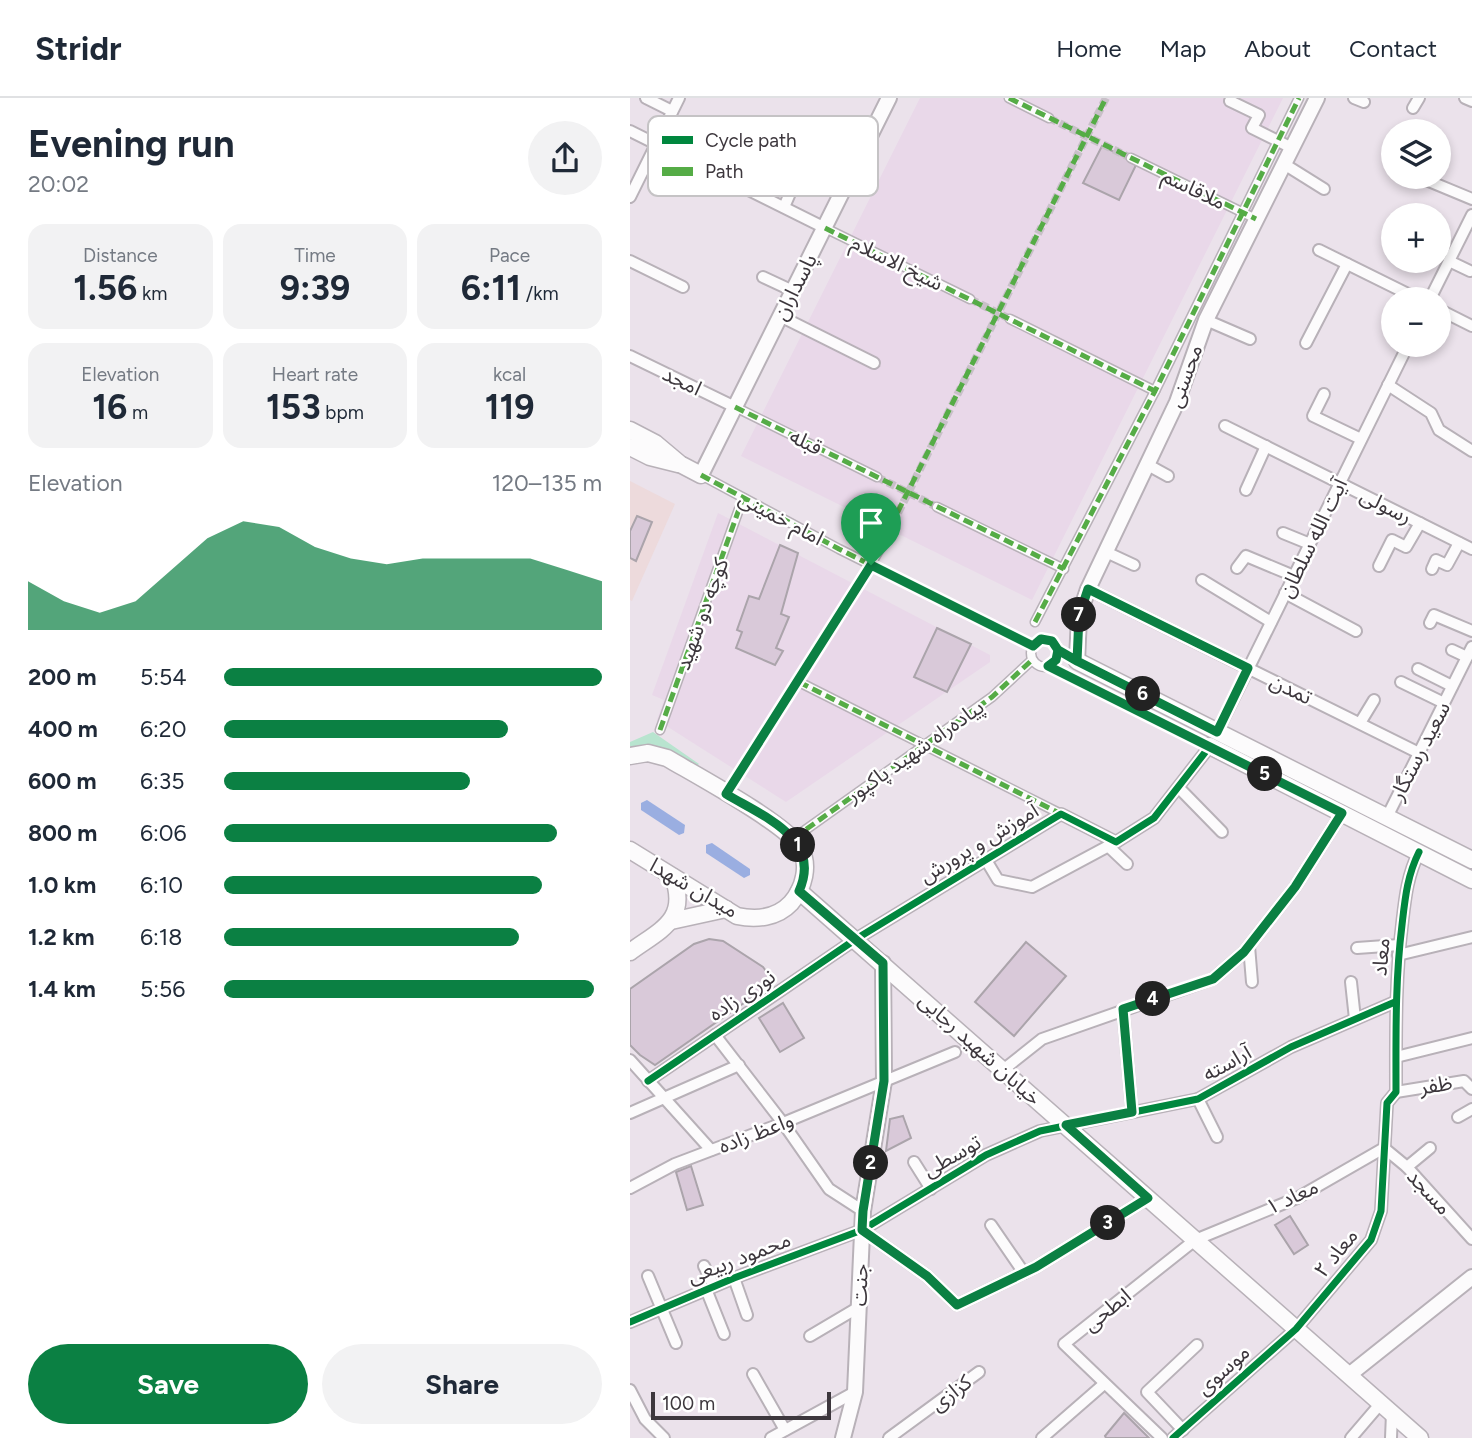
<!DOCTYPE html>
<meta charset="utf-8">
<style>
:root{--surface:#fff;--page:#f2f2f3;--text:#1f2937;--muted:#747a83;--line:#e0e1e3;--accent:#0b8043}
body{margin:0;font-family:Figtree,"Noto Sans Arabic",sans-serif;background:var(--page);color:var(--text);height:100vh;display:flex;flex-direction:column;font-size:26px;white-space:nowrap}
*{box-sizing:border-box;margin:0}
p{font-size:23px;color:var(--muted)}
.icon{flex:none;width:38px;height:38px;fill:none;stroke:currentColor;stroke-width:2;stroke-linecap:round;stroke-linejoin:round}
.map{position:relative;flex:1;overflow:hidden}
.panel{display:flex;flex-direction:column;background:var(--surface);width:630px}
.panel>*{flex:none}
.fabs{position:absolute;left:751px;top:21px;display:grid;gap:14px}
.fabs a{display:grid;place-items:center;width:70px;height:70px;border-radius:50%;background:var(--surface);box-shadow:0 4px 10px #0003;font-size:35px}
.scale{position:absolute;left:21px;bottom:18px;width:180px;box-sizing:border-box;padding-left:7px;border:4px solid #3d373d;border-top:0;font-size:19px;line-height:24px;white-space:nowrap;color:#3d373d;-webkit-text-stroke:5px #fff;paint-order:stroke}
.pin{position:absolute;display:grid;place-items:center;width:60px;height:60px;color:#fff;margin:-72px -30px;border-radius:50% 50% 50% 0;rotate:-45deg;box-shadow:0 0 7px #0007}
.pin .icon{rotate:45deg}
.km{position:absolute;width:35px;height:35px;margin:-18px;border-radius:50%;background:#222;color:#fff;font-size:19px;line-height:35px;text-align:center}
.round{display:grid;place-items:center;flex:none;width:74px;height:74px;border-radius:37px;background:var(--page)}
.summary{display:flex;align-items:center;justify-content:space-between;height:119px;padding:0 28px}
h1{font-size:38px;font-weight:700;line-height:52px}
.figures{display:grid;grid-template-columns:repeat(3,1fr);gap:10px;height:119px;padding:7px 28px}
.figures div{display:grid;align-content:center;border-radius:18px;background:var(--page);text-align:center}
.figures b{font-size:35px;font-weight:700}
.figures small{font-size:19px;font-weight:400}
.figures p{font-size:19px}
.chart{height:196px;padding:14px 28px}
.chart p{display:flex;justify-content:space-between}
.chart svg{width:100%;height:126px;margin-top:7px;fill:var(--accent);opacity:.7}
.action{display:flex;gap:14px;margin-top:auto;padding:14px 28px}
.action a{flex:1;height:80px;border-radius:42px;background:var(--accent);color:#fff;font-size:28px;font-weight:700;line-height:80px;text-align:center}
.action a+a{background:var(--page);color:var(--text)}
ul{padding:0 28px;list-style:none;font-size:23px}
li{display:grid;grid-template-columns:112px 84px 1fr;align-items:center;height:52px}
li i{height:18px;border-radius:9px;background:var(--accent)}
header{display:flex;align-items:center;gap:42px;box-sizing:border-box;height:98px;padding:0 35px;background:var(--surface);border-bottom:2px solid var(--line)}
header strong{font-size:33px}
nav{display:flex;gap:38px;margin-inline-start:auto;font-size:24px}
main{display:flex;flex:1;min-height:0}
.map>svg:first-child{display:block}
.built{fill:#e9d8e9}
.education{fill:#eddadc}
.green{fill:#b8e4cf}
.water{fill:#9aaee1}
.building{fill:#d9c9d9;stroke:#aba4ab;stroke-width:2}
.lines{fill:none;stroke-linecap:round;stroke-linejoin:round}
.pedestrian-tunnel{stroke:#c8c0c8;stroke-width:8;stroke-dasharray:8 4;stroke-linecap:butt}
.pedestrian-casing{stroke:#b8b1b8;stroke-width:11}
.minor-casing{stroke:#b8b1b8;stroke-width:14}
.tertiary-casing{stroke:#b8b1b8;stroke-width:18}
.secondary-casing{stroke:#b8b1b8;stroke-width:19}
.pedestrian{stroke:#fcfbfc;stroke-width:8}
.minor{stroke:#fcfbfc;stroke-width:10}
.tertiary{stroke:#fcfbfc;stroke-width:14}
.secondary{stroke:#fcfbfc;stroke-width:16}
.quiet{stroke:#55ac46;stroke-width:5;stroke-dasharray:10 5;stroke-linecap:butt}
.cycleway-casing{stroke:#fff;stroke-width:11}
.cycleway{stroke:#00873e;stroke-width:7}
.route-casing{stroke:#fff;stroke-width:14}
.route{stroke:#0b8043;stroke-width:9}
.labels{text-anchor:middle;stroke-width:5;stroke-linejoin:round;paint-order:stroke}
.street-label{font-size:21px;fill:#3d373d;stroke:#fff}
.key{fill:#fff;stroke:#c5c3c5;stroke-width:2}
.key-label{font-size:19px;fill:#3d373d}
</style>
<header>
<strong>Stridr</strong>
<nav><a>Home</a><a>Map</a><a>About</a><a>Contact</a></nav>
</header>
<main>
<section class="panel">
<div class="summary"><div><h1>Evening run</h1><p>20:02</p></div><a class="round"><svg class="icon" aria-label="share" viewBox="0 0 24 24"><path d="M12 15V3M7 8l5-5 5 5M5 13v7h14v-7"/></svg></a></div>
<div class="figures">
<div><p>Distance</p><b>1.56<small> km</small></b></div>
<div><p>Time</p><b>9:39</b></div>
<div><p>Pace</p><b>6:11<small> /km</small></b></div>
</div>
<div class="figures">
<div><p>Elevation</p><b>16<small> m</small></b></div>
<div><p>Heart rate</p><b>153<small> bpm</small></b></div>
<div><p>kcal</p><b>119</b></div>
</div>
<div class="chart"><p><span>Elevation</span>120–135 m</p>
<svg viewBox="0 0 160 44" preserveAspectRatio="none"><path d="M0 44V27L10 34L20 38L30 34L40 23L50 12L60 6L70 8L80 15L90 19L100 21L110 19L120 19L130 19L140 19L150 23L160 27V44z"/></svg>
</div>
<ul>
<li><b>200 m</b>5:54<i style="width:100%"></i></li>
<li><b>400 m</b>6:20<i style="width:75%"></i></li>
<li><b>600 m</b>6:35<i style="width:65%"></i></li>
<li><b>800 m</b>6:06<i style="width:88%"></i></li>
<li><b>1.0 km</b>6:10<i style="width:84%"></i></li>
<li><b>1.2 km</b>6:18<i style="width:78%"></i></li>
<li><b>1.4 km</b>5:56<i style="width:98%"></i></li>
</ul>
<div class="action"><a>Save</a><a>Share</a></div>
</section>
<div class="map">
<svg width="842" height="1340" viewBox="0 0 842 1340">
<rect width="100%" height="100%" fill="#ebe2eb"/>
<g class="built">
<polygon points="290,0 653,0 402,502 111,358"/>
<polygon points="88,415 360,557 360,564 156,704 27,622 34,602 22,597"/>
</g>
<polygon class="education" points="0,383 45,406 2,503 0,502"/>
<path class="green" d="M23,634L69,666L64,670C44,653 25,647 0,648V644Z"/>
<g class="water">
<polygon points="17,702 55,727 54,735 49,737 11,712 11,705"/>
<polygon points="82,745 120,771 120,777 114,780 76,755 76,747"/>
</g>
<g class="building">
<polygon points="472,48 507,65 489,102 453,85"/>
<polygon points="7,418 22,424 6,463 0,460 0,433"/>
<polygon points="150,447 168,455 151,516 159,519 146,550 153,553 145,567 106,550 112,534 107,532 119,498 129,501"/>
<polygon points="307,530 341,546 317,594 284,579"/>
<polygon points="79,841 93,843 133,869 144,884 25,967 10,957 0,947 0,891 64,846"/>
<polygon points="396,844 436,878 384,938 345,904"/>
<polygon points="153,905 174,940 150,954 129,920"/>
<polygon points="273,1018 281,1040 256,1053 260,1021"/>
<polygon points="61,1068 73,1107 57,1112 46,1074"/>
<polygon points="660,1118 678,1147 664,1156 645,1127"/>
<polygon points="494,1315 519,1340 476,1340 475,1338"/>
</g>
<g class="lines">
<g class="pedestrian-tunnel">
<polyline points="419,20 501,60"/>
<polyline points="340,201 380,221"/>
<polyline points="247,379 307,409"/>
<polyline points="252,447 476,0"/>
</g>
<defs>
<g id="pedestrian">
<polyline points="379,0 419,20"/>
<polyline points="501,60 626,121"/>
<polyline points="195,130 340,201"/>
<polyline points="380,221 525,293"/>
<polyline points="105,309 247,379"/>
<polyline points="71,377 209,451 403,548"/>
<polyline points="307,409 434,471"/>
<polyline points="405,524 525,293 669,0"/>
<circle cx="415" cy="555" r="14"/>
<polyline points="418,568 580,648"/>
<polyline points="169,584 431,716"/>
<polyline points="30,632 113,400"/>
<polyline points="96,696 219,504 252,447"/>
<polyline points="164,740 362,599 402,562"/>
</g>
<g id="minor">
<polyline points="16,0 42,13"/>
<polyline points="724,0 734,4"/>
<polyline points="835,0 842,3"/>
<polyline points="600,3 629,17 622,30 662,50"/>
<polyline points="783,10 789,0"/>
<polyline points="0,33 195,130"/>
<polyline points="654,66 694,91"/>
<polyline points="789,79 842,101"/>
<polyline points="0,99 49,0"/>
<polyline points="154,109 171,70"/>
<polyline points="689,152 788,201"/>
<polyline points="0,163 53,189"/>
<polyline points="819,163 840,173"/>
<polyline points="133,179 163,193"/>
<polyline points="800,201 842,117"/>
<polyline points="808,211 842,228"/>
<polyline points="150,218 244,265"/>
<polyline points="576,222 620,241"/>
<polyline points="676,245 717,166"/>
<polyline points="0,258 105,309"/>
<polyline points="758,287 801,315 809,332 842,353"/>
<polyline points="694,296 683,318 731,341"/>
<polyline points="595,328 842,451"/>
<polyline points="518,367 538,378"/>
<polyline points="616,392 636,348"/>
<polyline points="653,435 680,446"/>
<polyline points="476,454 504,467"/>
<polyline points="749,468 762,442 776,449 790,425"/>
<polyline points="607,470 616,458 664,478"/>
<polyline points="802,471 806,462 817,467 829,445"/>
<polyline points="572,482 641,524"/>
<polyline points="458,491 789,655"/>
<polyline points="655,495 726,533"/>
<polyline points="800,525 804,517 842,533"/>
<polyline points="822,552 837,559"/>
<polyline points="788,571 822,588"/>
<polyline points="771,584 814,605"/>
<polyline points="730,625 744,602"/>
<polyline points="587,634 778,247"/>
<polyline points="549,690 592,734"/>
<polyline points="757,719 842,549"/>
<polyline points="478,748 497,766"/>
<polyline points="356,762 368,782 402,789 486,744"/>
<polyline points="619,848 622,884"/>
<polyline points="727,850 769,847"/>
<polyline points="768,857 842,839"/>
<polyline points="721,884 725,921"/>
<polyline points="493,911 502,1014"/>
<polyline points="85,937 153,1025 199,1091 233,1113"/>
<polyline points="766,959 842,940"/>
<polyline points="0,962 81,1052"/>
<polyline points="373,972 412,941 583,881 614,854 665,789 712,715"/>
<polyline points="18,983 226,841 431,716 486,744 524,720 580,648"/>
<polyline points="766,994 834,983 842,991"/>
<polyline points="568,1001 587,1039"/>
<polyline points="0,1015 109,967"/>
<polyline points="828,1019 842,1011"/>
<polyline points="754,1050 777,1069 842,1141"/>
<polyline points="284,1064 301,1091"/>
<polyline points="777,1069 800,1050"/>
<polyline points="0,1090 45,1066 153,1025 325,954"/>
<polyline points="361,1127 394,1175"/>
<polyline points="232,1132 297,1178 327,1207 406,1169 518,1100"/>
<polyline points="74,1168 84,1188"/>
<polyline points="18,1178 46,1245"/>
<polyline points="104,1180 117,1217"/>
<polyline points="76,1191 94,1236"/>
<polyline points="0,1224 104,1180 232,1132 356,1057 410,1033 568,1001 661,949 765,904"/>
<polyline points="180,1238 229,1209"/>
<polyline points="123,1276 155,1332"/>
<polyline points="0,1292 15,1321 34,1340"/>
<polyline points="553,1332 517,1294 567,1247"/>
<polyline points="141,1340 225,1294"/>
<polyline points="259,1340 349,1274"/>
<polyline points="412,1340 474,1286"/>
<polyline points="532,1340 434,1246 565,1142 667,1100 754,1050"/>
<path d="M543,1340L666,1231L741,1142L751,1113L757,1005L766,994C766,938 765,883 772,827C775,801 777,778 789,754"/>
<polyline points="721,1340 751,1305"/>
<polyline points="761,1340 762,1315"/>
</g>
<g id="tertiary">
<polyline points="71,377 259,0"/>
<polyline points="447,563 449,518 458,491 547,304 576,222 687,0"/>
<polyline points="719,1277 842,1179"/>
<polyline points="213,1340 225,1294 233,1113 254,983 253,865"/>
</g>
<g id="secondary">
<polyline points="0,332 25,345 50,366 71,377"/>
<polyline points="0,349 20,359 48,366"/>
<polyline points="447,563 842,762"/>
<polyline points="580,648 842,782"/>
<path d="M0,658L18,655L37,660C64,676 159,727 170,750C180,767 174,790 161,805C147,820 126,822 107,818L0,752"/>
<polyline points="169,793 790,1340"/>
<polyline points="41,823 96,811"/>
<path d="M0,854C30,832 59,822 43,779"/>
</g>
</defs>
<use href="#pedestrian" class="pedestrian-casing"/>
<use href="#minor" class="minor-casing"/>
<use href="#tertiary" class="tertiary-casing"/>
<use href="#secondary" class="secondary-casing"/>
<use href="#pedestrian" class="pedestrian"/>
<use href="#minor" class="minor"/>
<use href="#tertiary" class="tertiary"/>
<use href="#secondary" class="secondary"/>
<g class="quiet">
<polyline points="379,0 626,121"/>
<polyline points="195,130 525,293"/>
<polyline points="105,309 434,471"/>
<polyline points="71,377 209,451 403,548"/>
<polyline points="405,524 525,293 669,0"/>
<polyline points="428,552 447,563"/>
<polyline points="418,568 580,648"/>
<polyline points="169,584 431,716"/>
<polyline points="30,632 113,400"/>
<polyline points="96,696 241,467 476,0"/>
<polyline points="164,740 362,599 402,562"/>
</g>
<defs>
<g id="cycleway">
<polyline points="18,983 226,841 431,716 486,744 524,720 580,648"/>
<polyline points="0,1224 104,1180 232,1132 356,1057 410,1033 568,1001 661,949 765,904"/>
<path d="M543,1340L666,1231L741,1142L751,1113L757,1005L766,994C766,938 765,883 772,827C775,801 777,778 789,754"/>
</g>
</defs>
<use href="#cycleway" class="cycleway-casing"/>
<use href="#cycleway" class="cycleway"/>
</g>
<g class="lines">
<defs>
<path id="route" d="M241,467L96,696C132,718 193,740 169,793L253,865L254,983L233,1113L232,1132L297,1178L327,1207L406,1169L518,1100L436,1027L502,1014L493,911L583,881L614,854L665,789L712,715L418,568L426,562L428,552L447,563L587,634L618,570L458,491L449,518L447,563L428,552L422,543L411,541L403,548L241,467"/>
</defs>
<use href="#route" class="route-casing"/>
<use href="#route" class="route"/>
</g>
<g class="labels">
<g class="street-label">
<text transform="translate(564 91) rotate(26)" y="7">ملاقاسم</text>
<text transform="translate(267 165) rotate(26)" y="7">شیخ الاسلام</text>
<text transform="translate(165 189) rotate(-63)" y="7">پاسداران</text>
<text transform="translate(555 278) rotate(-70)" y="7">محسنی</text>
<text transform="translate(52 283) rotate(26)" y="7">امجد</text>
<text transform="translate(176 344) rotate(26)" y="7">قبله</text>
<text transform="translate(756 408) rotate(27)" y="7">رسولی</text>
<text transform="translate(151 420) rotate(28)" y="7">امام خمینی</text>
<text transform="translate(683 440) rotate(-64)" y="7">آیت الله سلطان</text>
<text transform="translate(72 516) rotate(-70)" y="7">کوچه دو شهید</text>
<text transform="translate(661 591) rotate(26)" y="7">تمدن</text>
<text transform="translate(285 653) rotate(-35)" y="7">پیاده‌راه شهید پاکپور</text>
<text transform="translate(790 653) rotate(-63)" y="7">سعید رستگار</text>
<text transform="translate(349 745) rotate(-31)" y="7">آموزش و پرورش</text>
<text transform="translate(64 790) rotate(30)" y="7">میدان شهدا</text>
<text transform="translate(751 859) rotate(-85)" y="7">معاد</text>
<text transform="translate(112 897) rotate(-34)" y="7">نوری زاده</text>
<text transform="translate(350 951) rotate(42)" y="7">خیابان شهید رجایی</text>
<text transform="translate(597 965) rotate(-29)" y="7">آراسته</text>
<text transform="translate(806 987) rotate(-9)" y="7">ظفر</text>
<text transform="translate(126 1035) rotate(-21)" y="7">واعظ زاده</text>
<text transform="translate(322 1058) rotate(-30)" y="7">توسطی</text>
<text transform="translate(799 1094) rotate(47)" y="7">مسجد</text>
<text transform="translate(662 1099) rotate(-25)" y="7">معاد ۱</text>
<text transform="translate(706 1155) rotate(-51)" y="7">معاد ۲</text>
<text transform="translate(109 1160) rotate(-21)" y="7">محمود ربیعی</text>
<text transform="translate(230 1187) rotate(-88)" y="7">جنت</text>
<text transform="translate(477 1212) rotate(-39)" y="7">ابطحی</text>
<text transform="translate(593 1272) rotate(-42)" y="7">موسوی</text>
<text transform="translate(321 1295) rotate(-37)" y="7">کزازی</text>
</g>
</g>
<rect x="18" y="18" width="230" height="80" rx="10" class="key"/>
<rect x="32" y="38" width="31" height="8" fill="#00873e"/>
<rect x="32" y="69" width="31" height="9" fill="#55ac46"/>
<g class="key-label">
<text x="75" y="49">Cycle path</text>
<text x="75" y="80">Path</text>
</g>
</svg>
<div class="fabs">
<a><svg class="icon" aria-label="layers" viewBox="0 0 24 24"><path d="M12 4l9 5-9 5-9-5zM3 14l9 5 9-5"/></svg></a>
<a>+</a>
<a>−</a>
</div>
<div class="scale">100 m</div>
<div class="pin" style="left:241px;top:467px;background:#1e9e55"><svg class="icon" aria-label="arrive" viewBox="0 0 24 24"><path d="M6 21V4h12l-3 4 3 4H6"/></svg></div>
<b class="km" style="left:168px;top:747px">1</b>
<b class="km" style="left:241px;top:1065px">2</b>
<b class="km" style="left:478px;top:1125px">3</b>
<b class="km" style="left:523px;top:901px">4</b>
<b class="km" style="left:635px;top:676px">5</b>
<b class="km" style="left:513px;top:596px">6</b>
<b class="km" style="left:449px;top:517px">7</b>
</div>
</main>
